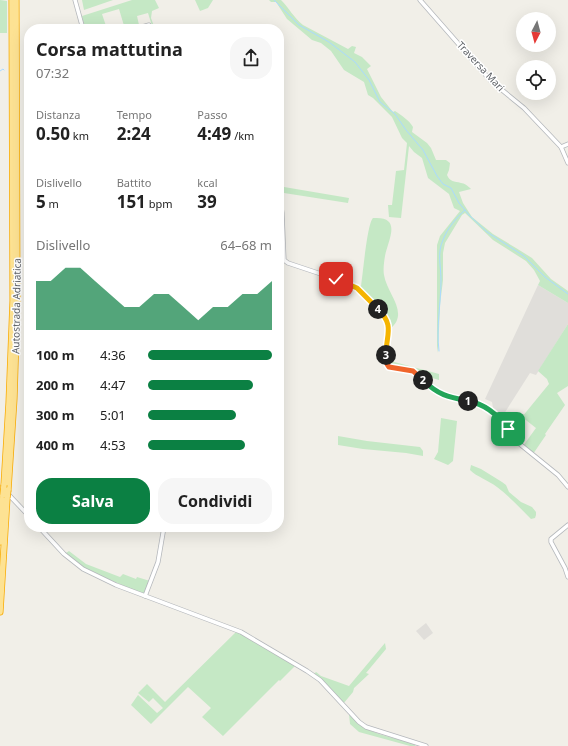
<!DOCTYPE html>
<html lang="it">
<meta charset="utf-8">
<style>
:root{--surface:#fff;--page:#f6f6f6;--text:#222;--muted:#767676;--accent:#0b8043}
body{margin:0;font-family:"Noto Sans",sans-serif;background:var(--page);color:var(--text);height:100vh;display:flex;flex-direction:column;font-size:15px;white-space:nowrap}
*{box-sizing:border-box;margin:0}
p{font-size:13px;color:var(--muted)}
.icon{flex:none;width:22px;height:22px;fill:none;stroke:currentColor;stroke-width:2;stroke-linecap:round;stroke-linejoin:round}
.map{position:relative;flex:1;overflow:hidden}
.drawer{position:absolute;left:24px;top:24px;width:260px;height:508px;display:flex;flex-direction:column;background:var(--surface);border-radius:16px;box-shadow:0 4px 16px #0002}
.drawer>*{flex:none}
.needle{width:26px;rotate:186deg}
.buttons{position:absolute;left:516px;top:12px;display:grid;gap:8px}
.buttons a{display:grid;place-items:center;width:40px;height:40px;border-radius:50%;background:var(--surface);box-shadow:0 4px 16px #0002;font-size:20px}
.pin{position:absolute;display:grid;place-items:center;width:34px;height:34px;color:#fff;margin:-17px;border-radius:8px;box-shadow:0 2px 6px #0006}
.km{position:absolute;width:20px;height:20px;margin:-10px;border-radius:50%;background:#222;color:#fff;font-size:11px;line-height:20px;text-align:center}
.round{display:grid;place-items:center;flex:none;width:42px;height:42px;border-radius:16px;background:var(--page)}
.summary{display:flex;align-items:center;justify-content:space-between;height:68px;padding:0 12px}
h1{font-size:18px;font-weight:700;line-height:30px}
.metrics{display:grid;grid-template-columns:repeat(3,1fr);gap:6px;height:68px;padding:4px 12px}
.metrics div{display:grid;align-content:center}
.metrics b{font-size:17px;font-weight:700}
.metrics small{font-size:11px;font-weight:400}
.metrics p{font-size:11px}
.chart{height:112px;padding:8px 12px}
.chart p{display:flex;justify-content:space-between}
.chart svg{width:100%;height:72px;margin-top:4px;fill:var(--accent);opacity:.7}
.cta{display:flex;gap:8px;margin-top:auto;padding:8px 12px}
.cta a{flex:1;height:46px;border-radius:16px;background:var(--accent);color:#fff;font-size:16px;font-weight:700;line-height:46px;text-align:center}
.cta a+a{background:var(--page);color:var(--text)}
ul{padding:0 12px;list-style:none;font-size:13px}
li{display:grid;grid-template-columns:64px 48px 1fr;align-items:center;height:30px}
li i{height:10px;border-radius:5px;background:var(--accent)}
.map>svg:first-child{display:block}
.industrial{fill:#e0deda}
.green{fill:#c5e8c5}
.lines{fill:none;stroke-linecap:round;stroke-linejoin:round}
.stream{stroke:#aadaff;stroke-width:1}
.minor-casing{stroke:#b5b8bc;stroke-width:5}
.highway-casing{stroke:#f9ab00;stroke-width:7}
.minor{stroke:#fff;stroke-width:3.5}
.highway{stroke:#fde293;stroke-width:5.5}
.highway-bridge-casing{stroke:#f9ab00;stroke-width:7;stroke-linecap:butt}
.highway-bridge{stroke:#fde293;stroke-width:5.5}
.split-1-casing{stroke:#fff;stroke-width:8}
.split-2-casing{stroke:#fff;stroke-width:8}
.split-3-casing{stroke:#fff;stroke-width:8}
.split-4-casing{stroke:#fff;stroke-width:8}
.split-5-casing{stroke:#fff;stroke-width:8}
.split-1{stroke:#22a559;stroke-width:5}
.split-2{stroke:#22a559;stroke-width:5}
.split-3{stroke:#f0652b;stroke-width:5}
.split-4{stroke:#f5b400;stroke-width:5}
.split-5{stroke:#f5b400;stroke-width:5}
.labels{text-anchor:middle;stroke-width:3;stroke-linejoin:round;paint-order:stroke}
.street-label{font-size:10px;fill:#5f6368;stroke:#fff}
</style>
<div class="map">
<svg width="568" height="746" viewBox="0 0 568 746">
<rect width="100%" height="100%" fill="#f1efe8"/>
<g class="industrial">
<polygon points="538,285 568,303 568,324 536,375 530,373 502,417 493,408 492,402 485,399"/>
<polygon points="426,623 433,633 424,640 416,631"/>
</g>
<g class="green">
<polygon points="0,0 7,1 7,33 0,33"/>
<polygon points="82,0 113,0 84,10"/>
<polygon points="132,0 155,0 159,8 152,11 151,18 155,29 153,29 148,13 137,16 139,25 125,29 119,9 102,14 107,29 85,29 82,16"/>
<polygon points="195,0 213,0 208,8 200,11"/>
<path d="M269,0H281C289,8 294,18 303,25L348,49L352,46L356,47L354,53L362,57L371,66L367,69L381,97L393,112L395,111C401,115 409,120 413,127L412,132L427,143L431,148L436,160H446L450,163L449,170L447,175C450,182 454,181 461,183C464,183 468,186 470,188L471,189L459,192L463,203L472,217L493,234L516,248L532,258L551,279L568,291V303L538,285L540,281L534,270L526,261L493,240L465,213L462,215L445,243L443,253V280L440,305L438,353L437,346V245L440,236L460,211L454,208L449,194L428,178L422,158L414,152L409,146L401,218L389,217L388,205H392L396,171L404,170L407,143L402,138L392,117L373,98L368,95L364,82L344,70L331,51L321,43L312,40L287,19L276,2H271Z"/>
<polygon points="284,187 349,198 348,203 284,193"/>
<path d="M373,218C403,216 388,240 385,256C384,262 383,270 384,275C387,294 410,313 390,329L388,321L385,315L357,288L337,279L339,277L361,286C363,274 367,224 373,218Z"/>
<polygon points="568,324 568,386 557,393 565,405 545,434 546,435 533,454 523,446 536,428 522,417 549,384 547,379 538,371"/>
<polygon points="387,360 439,374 439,380 419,374 413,370 389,367"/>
<polygon points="441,418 457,421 453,461 448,465 434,459 438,452"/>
<polygon points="338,436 367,441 420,447 423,451 423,456 406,453 363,449 338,445"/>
<path d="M471,465L481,469L502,482L506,485L509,492L521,502L532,507L536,512V515L535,518L531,519C520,508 509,496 497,487C488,480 477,477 470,470Z"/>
<polygon points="69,551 86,564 120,577 123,574 136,579 137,577 150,581 145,595 85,569 66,553"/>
<polygon points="237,631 296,665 280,681 279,680 223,736 202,717 211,708 188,687 151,724 131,705 138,695 157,713 163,708 153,698 149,702 138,693 147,684 165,702"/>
<polygon points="385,643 386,649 366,673 369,674 354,688 353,692 343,704 314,674 316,672 321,676 349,686"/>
<path d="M349,714C368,736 390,736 416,744L415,746H410L359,732L350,724Z"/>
</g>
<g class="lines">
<g class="stream">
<polyline points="274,0 299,25 329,42 355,62 369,80 380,102 395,114 406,130 423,150 437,176 443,184 451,188 459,203 469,215 487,232 524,256 545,277 568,294"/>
<polyline points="0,71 3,69 4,70"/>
<path d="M439,351C436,327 441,303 441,280C441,267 437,252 443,240C447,229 456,218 465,210"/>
</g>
<defs>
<g id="minor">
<polyline points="75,0 83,29"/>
<polyline points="420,0 491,81 524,108 561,147 568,163"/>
<polyline points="135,29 149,25 151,29"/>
<polyline points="561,147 568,144"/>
<polyline points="279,194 282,213 284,260 288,263 336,279 357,288 385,316 388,327 386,352 386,360 389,367 413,371 432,389 441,394 476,403 486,407 504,424 516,441 558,475 568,487"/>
<polyline points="7,493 29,516"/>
<polyline points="568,525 551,539 551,542 565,568 568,577"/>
<polyline points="39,527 64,554 83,569 116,585 241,632 307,671 320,680 359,722 366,727 426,746"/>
<polyline points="145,596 158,562 164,527"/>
</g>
<g id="highway">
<polyline points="4,485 9,403 13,301 12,0"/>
<polyline points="8,490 14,399 17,302 16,0"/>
<polyline points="0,542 3,495"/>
<polyline points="0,612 7,498"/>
</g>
</defs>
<use href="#minor" class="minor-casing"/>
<use href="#highway" class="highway-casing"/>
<use href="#minor" class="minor"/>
<use href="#highway" class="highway"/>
<defs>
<g id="highway-bridge">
<polyline points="3,495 4,485"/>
<polyline points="7,498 8,490"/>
</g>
</defs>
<use href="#highway-bridge" class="highway-bridge-casing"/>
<use href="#highway-bridge" class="highway-bridge"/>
</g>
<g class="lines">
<defs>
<path id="split-1" d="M468,401C485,404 498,415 508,429"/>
<path id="split-2" d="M423,380C438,395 448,397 468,401"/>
<polyline id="split-3" points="386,355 387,364 389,367 413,371 423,380"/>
<path id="split-4" d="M378,309C395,326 386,334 386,355"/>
<polyline id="split-5" points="336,279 357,288 378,309"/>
</defs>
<use href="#split-1" class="split-1-casing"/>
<use href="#split-2" class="split-2-casing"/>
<use href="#split-3" class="split-3-casing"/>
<use href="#split-4" class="split-4-casing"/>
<use href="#split-5" class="split-5-casing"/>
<use href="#split-1" class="split-1"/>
<use href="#split-2" class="split-2"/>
<use href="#split-3" class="split-3"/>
<use href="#split-4" class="split-4"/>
<use href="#split-5" class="split-5"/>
</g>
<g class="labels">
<g class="street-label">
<text transform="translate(481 66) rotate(47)" y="4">Traversa Mari</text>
<text transform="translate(16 306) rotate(-89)" y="4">Autostrada Adriatica</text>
</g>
</g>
</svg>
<div class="buttons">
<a><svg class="needle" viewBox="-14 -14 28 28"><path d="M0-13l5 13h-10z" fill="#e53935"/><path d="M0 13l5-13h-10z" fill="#767676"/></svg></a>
<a><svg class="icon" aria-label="locate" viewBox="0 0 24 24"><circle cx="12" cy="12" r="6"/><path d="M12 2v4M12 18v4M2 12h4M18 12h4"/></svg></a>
</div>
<div class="pin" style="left:508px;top:429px;background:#1e9e55"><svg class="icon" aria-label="arrive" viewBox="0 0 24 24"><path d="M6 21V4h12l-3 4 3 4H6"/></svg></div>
<div class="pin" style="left:336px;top:279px;background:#d93025"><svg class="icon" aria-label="check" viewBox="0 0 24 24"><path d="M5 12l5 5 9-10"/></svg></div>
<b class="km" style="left:468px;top:401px">1</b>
<b class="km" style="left:423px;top:380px">2</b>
<b class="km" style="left:386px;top:355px">3</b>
<b class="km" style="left:378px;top:309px">4</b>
<section class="drawer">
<div class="summary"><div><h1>Corsa mattutina</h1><p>07:32</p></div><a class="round"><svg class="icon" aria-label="share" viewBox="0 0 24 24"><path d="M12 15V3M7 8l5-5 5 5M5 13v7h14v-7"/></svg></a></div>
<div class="metrics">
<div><p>Distanza</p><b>0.50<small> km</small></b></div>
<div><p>Tempo</p><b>2:24</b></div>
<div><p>Passo</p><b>4:49<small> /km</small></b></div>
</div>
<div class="metrics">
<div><p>Dislivello</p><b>5<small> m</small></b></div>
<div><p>Battito</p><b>151<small> bpm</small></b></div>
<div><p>kcal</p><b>39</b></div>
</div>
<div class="chart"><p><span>Dislivello</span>64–68 m</p>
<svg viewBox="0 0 160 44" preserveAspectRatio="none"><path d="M0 44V14L10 14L20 6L30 6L40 14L50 22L60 30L70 30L80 22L90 22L100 30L110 38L120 30L130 30L140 22L150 22L160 14V44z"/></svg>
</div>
<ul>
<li><b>100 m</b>4:36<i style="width:100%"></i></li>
<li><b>200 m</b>4:47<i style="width:85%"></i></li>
<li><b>300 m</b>5:01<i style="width:71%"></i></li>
<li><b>400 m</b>4:53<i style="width:78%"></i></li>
</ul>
<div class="cta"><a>Salva</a><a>Condividi</a></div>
</section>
</div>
